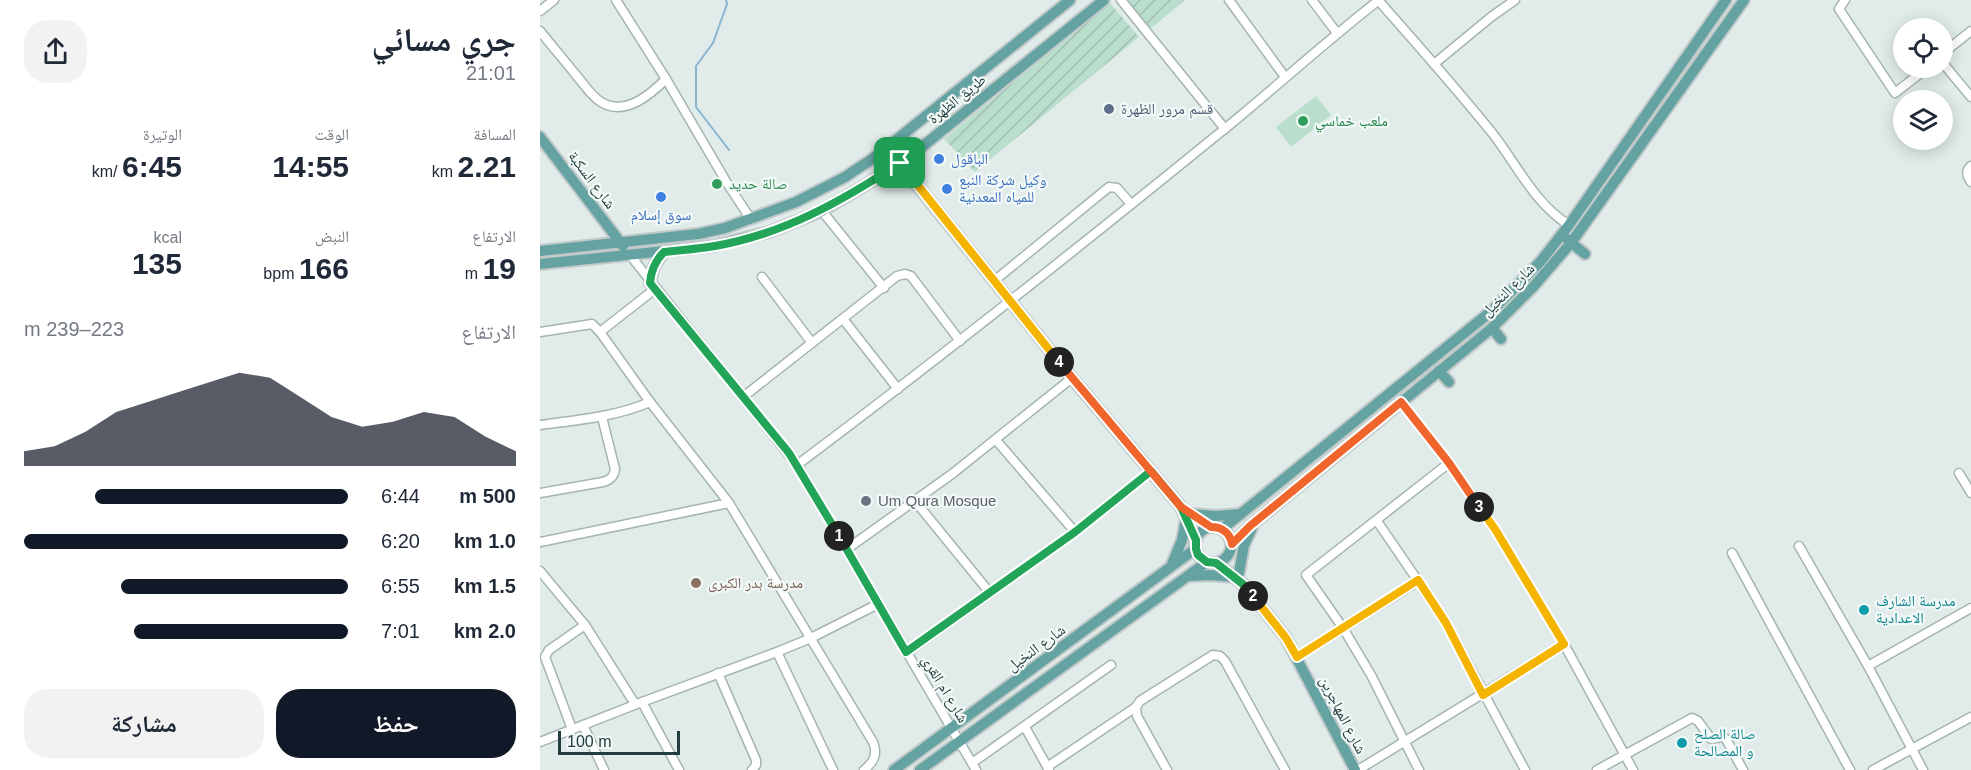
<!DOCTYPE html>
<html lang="ar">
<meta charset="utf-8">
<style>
:root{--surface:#fff;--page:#f2f2f3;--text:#1f2937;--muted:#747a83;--accent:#111827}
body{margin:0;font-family:Helvetica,"Noto Naskh Arabic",sans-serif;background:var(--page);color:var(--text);direction:rtl;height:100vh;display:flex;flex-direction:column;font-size:22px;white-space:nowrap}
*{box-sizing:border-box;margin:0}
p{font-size:20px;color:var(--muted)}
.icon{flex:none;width:33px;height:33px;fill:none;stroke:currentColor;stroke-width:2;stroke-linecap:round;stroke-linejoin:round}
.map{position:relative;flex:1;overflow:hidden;direction:ltr}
.side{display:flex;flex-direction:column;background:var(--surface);width:540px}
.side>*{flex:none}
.controls{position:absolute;left:1353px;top:18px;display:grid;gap:12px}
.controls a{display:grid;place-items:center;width:60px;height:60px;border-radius:50%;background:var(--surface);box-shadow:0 3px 15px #0003;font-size:30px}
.scale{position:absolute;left:18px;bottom:15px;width:122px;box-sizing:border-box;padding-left:6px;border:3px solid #213d3d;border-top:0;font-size:16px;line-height:21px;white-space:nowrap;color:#213d3d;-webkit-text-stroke:4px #f2f9f7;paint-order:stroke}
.pin{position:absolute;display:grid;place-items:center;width:51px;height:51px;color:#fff;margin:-26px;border-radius:12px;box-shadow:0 3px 9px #0006}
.km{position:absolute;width:30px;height:30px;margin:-15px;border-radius:50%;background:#222;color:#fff;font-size:16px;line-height:30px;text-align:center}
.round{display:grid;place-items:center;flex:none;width:63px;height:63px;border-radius:24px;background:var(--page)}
.overview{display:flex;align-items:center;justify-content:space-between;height:102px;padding:0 24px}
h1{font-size:33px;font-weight:800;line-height:45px}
.figures{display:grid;grid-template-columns:repeat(3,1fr);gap:9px;height:102px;padding:6px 24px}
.figures div{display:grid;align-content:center}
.figures b{font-size:30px;font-weight:800}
.figures small{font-size:16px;font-weight:400}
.figures p{font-size:16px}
.chart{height:168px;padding:12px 24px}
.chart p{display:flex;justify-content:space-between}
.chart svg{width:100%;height:108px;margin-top:6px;fill:var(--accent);opacity:.7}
.button{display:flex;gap:12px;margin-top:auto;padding:12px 24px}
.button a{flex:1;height:69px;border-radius:24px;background:var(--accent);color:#fff;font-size:24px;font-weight:800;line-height:69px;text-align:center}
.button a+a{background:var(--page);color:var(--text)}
ul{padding:0 24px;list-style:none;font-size:20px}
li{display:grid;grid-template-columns:96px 72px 1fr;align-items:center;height:45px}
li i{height:15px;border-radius:8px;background:var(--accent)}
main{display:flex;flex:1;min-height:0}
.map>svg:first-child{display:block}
.grass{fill:#badecc}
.garden{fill:url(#garden-furrows)}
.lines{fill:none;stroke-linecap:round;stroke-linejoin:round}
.stream{stroke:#88b5d2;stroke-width:2}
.minor-casing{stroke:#a4b4b3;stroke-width:11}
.major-casing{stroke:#c1c9c9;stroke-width:14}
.minor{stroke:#fff;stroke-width:8}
.major{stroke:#65a2a2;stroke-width:10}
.split-1-casing{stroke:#fff;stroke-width:12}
.split-2-casing{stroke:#fff;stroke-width:12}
.split-3-casing{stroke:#fff;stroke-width:12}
.split-4-casing{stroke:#fff;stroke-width:12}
.split-5-casing{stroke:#fff;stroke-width:12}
.split-1{stroke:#22a559;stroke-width:8}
.split-2{stroke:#22a559;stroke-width:8}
.split-3{stroke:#f5b400;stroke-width:8}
.split-4{stroke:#f0652b;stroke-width:8}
.split-5{stroke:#f5b400;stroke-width:8}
.service-dot{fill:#5c6f8a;stroke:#f2f9f7;stroke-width:2}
.leisure-dot{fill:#2e9e5b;stroke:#f2f9f7;stroke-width:2}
.shop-dot{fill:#3f7fe0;stroke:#f2f9f7;stroke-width:2}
.worship-dot{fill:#6b7280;stroke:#f2f9f7;stroke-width:2}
.education-dot{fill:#8d6e63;stroke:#f2f9f7;stroke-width:2}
.culture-dot{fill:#0f9aa8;stroke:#f2f9f7;stroke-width:2}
.labels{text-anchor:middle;stroke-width:4.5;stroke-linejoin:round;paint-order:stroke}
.street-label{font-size:15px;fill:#213d3d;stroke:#f2f9f7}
.service-label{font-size:15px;fill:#4e5e75;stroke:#f2f9f7;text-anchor:start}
.leisure-label{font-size:15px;fill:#27864d;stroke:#f2f9f7;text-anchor:start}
.shop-label{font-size:15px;fill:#366cbe;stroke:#f2f9f7;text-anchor:start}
.worship-label{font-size:15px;fill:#5b616d;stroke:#f2f9f7;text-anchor:start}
.education-label{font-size:15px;fill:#785e54;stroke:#f2f9f7;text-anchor:start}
.culture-label{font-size:15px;fill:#0d838f;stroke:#f2f9f7;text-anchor:start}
</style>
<main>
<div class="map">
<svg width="1431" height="770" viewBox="0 0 1431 770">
<defs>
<pattern id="garden-furrows" width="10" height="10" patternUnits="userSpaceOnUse" patternTransform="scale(1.5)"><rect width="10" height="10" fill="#badecc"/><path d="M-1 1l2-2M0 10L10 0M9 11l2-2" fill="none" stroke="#a0bfb0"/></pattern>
</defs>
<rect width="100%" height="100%" fill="#e1ecea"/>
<polygon class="grass" points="776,96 791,115 751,147 736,127"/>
<g class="garden">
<polygon points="586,0 645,0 610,29"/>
<polygon points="570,3 599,37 435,172 404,139"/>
</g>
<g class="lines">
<polyline class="stream" points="186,0 187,4 173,43 156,66 156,107 189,150"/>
<defs>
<g id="minor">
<polyline points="76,0 126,79 187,183 210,218"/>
<polyline points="581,0 685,129"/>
<polyline points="689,0 745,77"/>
<polyline points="772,0 797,33"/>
<path d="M838,0C877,44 916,88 953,134C977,165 995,204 1029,225"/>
<polyline points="1305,0 1299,9 1355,93 1387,68"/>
<polyline points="0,11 14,0"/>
<path d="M0,31C12,46 24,60 36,75C44,84 51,96 61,102C85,117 111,94 126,79"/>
<polyline points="1402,54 1431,31"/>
<polyline points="1402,62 1431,97"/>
<polyline points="894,64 951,17 975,0"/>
<path d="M1431,166C1425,171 1427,176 1431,182"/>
<polyline points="282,211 344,288"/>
<polyline points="90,255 257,465 436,770"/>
<polyline points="222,277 272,343"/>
<polyline points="454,281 569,187 577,188 591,204"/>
<polyline points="303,319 358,389"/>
<path d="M0,332L52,324L60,332L110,402L189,503L333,742C338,754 334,762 324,770"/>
<polyline points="60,332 115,289"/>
<polyline points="203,397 357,276 365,274 371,276 420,341"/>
<polyline points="861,402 909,463 955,529 1024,644 1093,770"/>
<path d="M0,425C37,420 75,417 110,402"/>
<polyline points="456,440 535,532"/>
<path d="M257,465C401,357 542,245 682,131C735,88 785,42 839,0"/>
<polyline points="1419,473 1431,493"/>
<path d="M0,493L63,482C70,480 74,477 75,469L62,417"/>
<polyline points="375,501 450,593"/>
<polyline points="0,542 189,503"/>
<polyline points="1259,546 1328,666 1383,770"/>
<polyline points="307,549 412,474 532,378"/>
<polyline points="1192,553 1310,770"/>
<polyline points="0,571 45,625 95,704"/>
<polyline points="878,581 906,623 985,770"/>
<polyline points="237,652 293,770"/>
<polyline points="366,653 535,532 611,471"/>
<polyline points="757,657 878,581 837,521"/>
<polyline points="1328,666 1431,608"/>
<polyline points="178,673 216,760 216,765 212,770"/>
<polyline points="102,702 139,770"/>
<polyline points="43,725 64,770"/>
<polyline points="485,727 509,770"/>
<polyline points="32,729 5,657 9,650 45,625"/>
<polyline points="0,742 102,702 237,652 271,638 338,604"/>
<polyline points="432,763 571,665"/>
<polyline points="507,767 596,707"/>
<polyline points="627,770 597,716 596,707 600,701 673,655 680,656 685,661 745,770"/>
<polyline points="818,770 1024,644"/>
<polyline points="879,770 831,675 803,628 766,575 909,463"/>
<polyline points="1057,770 1152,718 1158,721 1171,739 1182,737 1186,739 1203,770"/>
<polyline points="1333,770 1431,717"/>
</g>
<g id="major">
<polyline points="0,137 83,246"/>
<polyline points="347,148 532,378 641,507 656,540"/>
<polyline points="1027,239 1045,254"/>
<polyline points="0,251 158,234 185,228 256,202 305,177 335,157 530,0"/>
<polyline points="0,264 173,246 229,232 282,211 342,175 378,150 564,0"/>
<polyline points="110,283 114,266 124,252"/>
<polyline points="952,328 961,339"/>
<polyline points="899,371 909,382"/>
<polyline points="651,514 676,516 701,514"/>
<circle cx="673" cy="545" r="18"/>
<polyline points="682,529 954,309 1001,261 1029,225 1186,0"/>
<polyline points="692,544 710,526 952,328 993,287 1031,243 1204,0"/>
<polyline points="677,563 704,585 746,638 815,770"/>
<polyline points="632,564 642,540 646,519"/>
<polyline points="699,573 704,545 712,528"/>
<polyline points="650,576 670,575 694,577"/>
<polyline points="354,770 655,549"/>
<polyline points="380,770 667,562"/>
</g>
</defs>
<use href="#minor" class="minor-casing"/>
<use href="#major" class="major-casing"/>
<use href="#minor" class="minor"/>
<use href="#major" class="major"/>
</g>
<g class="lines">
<defs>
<path id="split-1" d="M299,536L249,453L110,283C111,270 115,261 124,252C141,250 158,249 175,246C244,234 302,201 360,163"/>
<polyline id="split-2" points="299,536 366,652 535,532 611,471 641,507 656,540 656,549 658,555 667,562 676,563 704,585 713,596"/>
<polyline id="split-3" points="713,596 746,638 757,657 878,580 906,623 943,695 1024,644 955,529 939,507"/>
<path id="split-4" d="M519,362L641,507L671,527C682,527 690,533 692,544L710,526L861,402L909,463L939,507"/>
<polyline id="split-5" points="360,163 519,362"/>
</defs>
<use href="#split-1" class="split-1-casing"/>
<use href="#split-2" class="split-2-casing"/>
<use href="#split-3" class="split-3-casing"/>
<use href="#split-4" class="split-4-casing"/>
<use href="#split-5" class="split-5-casing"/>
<use href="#split-1" class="split-1"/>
<use href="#split-2" class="split-2"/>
<use href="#split-3" class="split-3"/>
<use href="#split-4" class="split-4"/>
<use href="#split-5" class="split-5"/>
</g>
<circle class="service-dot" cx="569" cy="109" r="6"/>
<g class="leisure-dot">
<circle cx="763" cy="121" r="6"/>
<circle cx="177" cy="184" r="6"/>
</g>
<g class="shop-dot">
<circle cx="399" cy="159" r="6"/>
<circle cx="407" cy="189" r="6"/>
<circle cx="121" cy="197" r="6"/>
</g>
<circle class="worship-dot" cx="326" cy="501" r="6"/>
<circle class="education-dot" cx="156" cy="583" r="6"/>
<g class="culture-dot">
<circle cx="1324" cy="610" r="6"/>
<circle cx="1142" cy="743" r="6"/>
</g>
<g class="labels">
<g class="street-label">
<text transform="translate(417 99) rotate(-39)" y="5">طريق الظهرة</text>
<text transform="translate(52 180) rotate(53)" y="5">شارع السكبة</text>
<text transform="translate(968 290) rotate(-45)" y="5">شارع النخيل</text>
<text transform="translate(496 648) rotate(-36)" y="5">شارع النخيل</text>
<text transform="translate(405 689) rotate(59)" y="5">شارع ام القري</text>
<text transform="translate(803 715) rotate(63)" y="5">شارع المهاجرين</text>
</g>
<g class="service-label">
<text x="581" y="114">قسم مرور الظهرة</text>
</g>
<g class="leisure-label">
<text x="775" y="126">ملعب خماسي</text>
<text x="189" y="189">صالة حديد</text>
</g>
<g class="shop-label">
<text x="411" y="164">الباقول</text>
<text x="419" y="185">وكيل شركة النبع<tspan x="419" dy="17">للمياه المعدنية</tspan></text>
<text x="121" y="220" text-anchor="middle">سوق إسلام</text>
</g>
<g class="worship-label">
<text x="338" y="506">Um Qura Mosque</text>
</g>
<g class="education-label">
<text x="168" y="588">مدرسة بدر الكبرى</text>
</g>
<g class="culture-label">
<text x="1336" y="606">مدرسة الشارف<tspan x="1336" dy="17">الاعدادية</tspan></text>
<text x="1154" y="739">صالة الصلح<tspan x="1154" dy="17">و المصالحة</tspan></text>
</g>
</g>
</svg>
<div class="controls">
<a><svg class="icon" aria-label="locate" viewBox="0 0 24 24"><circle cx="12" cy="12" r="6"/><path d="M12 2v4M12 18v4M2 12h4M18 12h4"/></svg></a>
<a><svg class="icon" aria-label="layers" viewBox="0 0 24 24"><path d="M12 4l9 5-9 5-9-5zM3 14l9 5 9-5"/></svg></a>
</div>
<div class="scale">100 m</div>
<div class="pin" style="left:360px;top:163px;background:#1e9e55"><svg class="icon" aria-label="arrive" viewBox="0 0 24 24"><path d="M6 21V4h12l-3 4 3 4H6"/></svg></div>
<b class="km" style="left:299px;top:536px">1</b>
<b class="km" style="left:713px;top:596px">2</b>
<b class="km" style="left:939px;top:507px">3</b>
<b class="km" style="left:519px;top:362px">4</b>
</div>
<section class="side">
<div class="overview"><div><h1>جري مسائي</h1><p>21:01</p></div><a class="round"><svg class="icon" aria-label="share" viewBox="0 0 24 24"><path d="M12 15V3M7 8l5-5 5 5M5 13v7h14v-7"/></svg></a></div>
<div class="figures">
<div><p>المسافة</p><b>2.21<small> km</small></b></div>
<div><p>الوقت</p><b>14:55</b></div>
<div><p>الوتيرة</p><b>6:45<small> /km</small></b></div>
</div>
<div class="figures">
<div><p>الارتفاع</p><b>19<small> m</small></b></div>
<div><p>النبض</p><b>166<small> bpm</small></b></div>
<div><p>kcal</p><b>135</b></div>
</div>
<div class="chart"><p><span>الارتفاع</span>223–239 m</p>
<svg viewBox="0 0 160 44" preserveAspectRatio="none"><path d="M0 44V38L10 36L20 30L30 22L40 18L50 14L60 10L70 6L80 8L90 16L100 24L110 28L120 26L130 22L140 24L150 32L160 38V44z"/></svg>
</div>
<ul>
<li><b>500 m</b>6:44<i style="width:78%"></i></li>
<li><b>1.0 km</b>6:20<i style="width:100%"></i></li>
<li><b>1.5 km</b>6:55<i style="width:70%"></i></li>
<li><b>2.0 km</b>7:01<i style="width:66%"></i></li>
</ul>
<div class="button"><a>حفظ</a><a>مشاركة</a></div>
</section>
</main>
